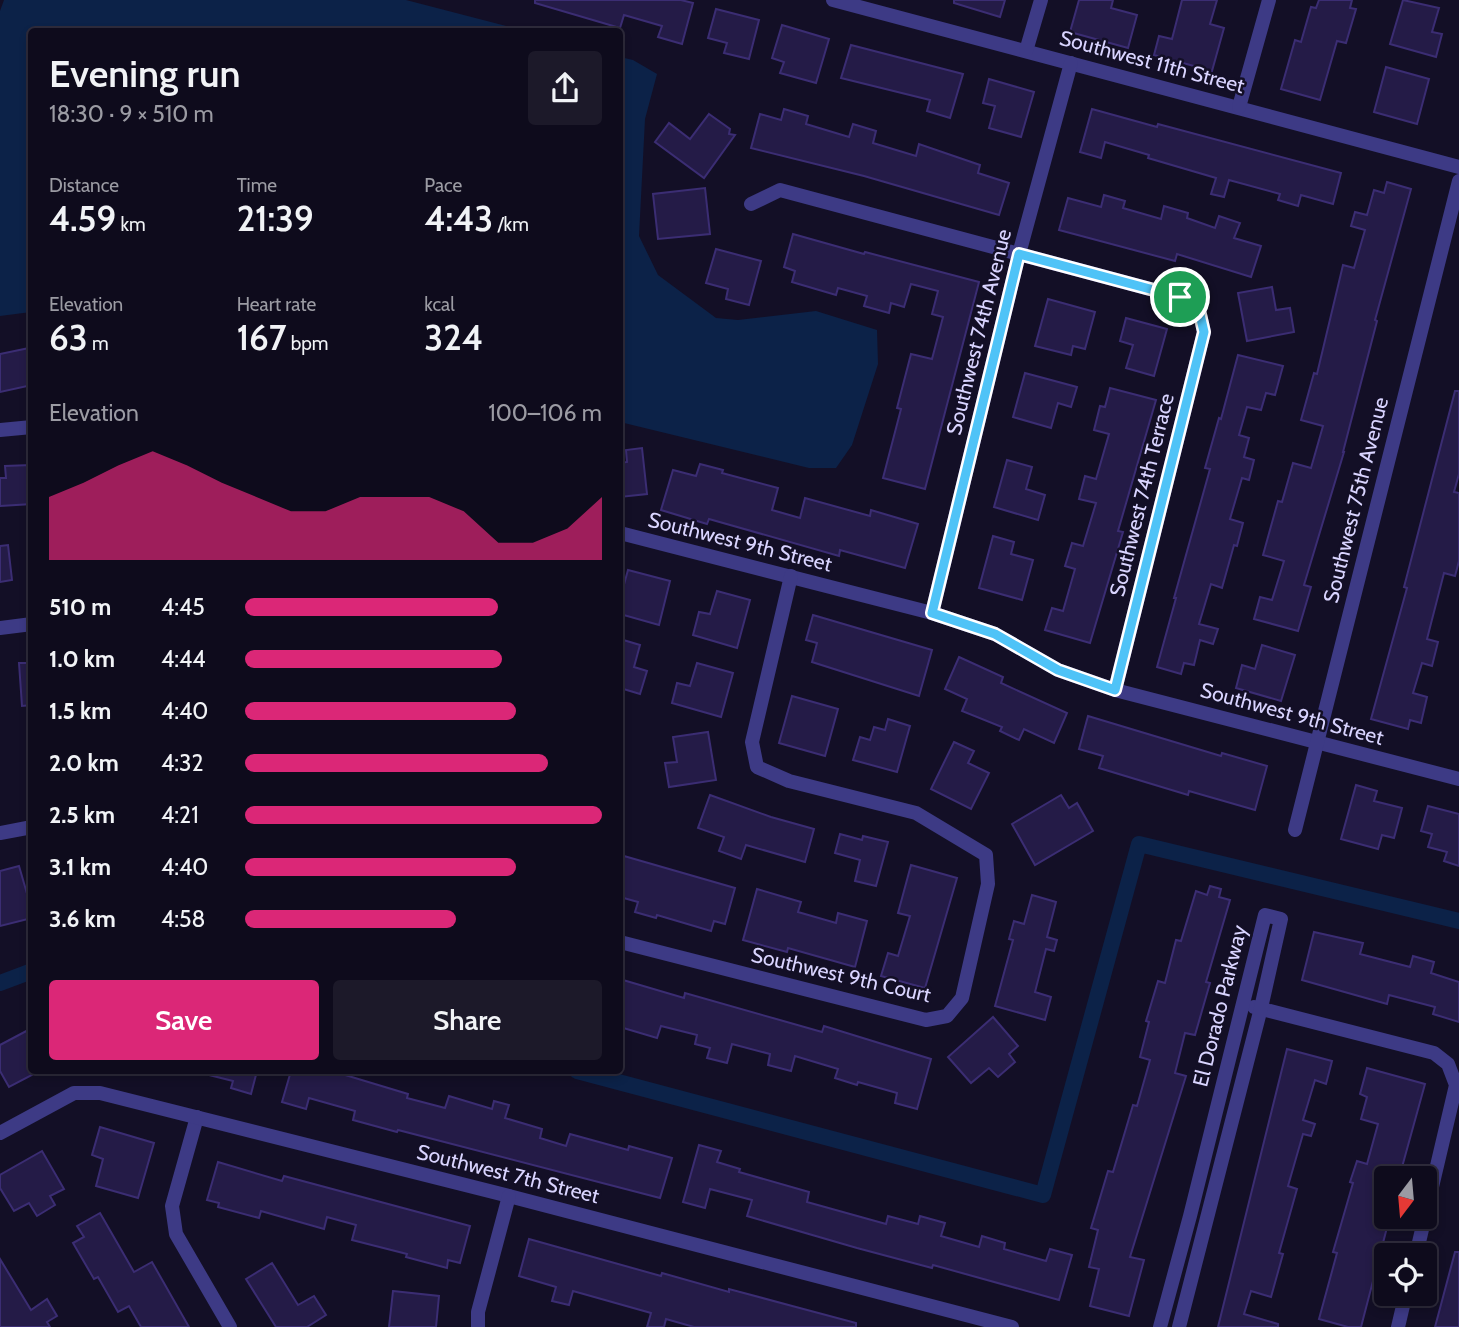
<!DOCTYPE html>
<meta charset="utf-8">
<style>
:root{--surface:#0e0b1c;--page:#1c1929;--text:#f1f3f6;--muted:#9b9ba3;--line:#2e2b3b;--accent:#db2777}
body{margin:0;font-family:Cabin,sans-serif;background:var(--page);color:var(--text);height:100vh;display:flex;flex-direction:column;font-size:26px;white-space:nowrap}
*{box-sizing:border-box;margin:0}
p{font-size:23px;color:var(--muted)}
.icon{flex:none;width:38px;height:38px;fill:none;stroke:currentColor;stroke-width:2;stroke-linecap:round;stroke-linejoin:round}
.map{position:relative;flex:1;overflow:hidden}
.details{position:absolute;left:28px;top:28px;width:595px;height:1046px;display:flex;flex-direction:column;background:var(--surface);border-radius:7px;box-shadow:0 4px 10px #0003,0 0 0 2px var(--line)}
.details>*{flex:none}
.needle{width:46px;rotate:196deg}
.tools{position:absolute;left:1374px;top:1166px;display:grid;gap:14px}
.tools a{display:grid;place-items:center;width:63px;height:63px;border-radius:7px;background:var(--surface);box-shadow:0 4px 10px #0003,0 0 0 2px var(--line);font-size:35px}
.pin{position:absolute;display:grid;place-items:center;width:60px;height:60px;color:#fff;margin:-30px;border:4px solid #fff;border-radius:50%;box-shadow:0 2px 7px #0007}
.round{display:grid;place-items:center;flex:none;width:74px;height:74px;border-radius:7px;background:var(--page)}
.headline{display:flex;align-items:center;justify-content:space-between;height:119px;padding:0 21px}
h1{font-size:38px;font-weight:600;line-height:52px}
.metrics{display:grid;grid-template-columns:repeat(3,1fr);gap:10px;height:119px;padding:7px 21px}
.metrics div{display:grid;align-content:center}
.metrics b{font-size:35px;font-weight:600}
.metrics small{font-size:19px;font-weight:400}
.metrics p{font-size:19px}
.chart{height:196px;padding:14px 21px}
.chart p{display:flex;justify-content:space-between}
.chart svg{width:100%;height:126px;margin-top:7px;fill:var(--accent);opacity:.7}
.cta{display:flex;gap:14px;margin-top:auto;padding:14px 21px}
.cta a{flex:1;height:80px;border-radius:7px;background:var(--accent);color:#fff;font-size:28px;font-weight:600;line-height:80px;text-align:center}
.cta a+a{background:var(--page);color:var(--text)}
ul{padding:0 21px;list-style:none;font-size:23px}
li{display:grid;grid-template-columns:112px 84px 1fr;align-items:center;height:52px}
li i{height:18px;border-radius:9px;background:var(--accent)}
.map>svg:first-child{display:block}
.water{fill:#0c2248}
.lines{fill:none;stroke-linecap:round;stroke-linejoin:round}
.canal{stroke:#0c2248;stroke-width:16}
.building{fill:#241b47;stroke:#3b2d73;stroke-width:2}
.minor{stroke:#3d3a85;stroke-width:14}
.route-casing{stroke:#fff;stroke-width:14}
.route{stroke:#4fc3f7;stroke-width:9}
.labels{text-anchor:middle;stroke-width:5;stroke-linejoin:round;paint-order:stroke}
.street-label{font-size:21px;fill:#d9d4ff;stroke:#130f26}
</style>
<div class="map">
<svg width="1459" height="1327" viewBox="0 0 1459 1327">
<rect width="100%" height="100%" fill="#130f26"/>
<g class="water">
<polygon points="4,0 406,0 525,31 32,32 31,312 0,316 0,11"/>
<polygon points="620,57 633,60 657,74 645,119 639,236 658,275 716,318 738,320 816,311 877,330 878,364 852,445 836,468 809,468 620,422"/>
</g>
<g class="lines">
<g class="canal">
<polyline points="0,983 32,971"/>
<polyline points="577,1071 1043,1195 1139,844 1459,921"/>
</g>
</g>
<g class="building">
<polygon points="535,0 681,0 693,3 682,44 658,37 662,26 624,15 620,28 535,3"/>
<polygon points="954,0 1005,0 1000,17 954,3"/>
<polygon points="1079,0 1113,0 1111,8 1137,15 1128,48 1070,32"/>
<polygon points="1182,0 1217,0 1210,24 1224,28 1212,71 1154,55 1159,36 1172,39"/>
<polygon points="1319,0 1352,0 1350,8 1356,9 1346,43 1337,41 1320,100 1281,89 1295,40 1301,42 1311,7 1316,8"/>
<polygon points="1403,0 1439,8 1432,32 1442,34 1436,57 1390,44"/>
<polygon points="716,9 759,20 749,59 724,53 727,43 708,38"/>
<polygon points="782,25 829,39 816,83 780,73 784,62 772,58"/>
<polygon points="851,45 963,74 950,118 927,111 930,100 841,78"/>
<polygon points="1386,67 1429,79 1417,124 1374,112"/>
<polygon points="989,79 1034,92 1021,137 989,128 995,106 983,103"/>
<polygon points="784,109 808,116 806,124 849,137 853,124 876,131 873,143 916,156 919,144 980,165 978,173 1009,183 999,215 864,176 751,148 760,114 781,120"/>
<polygon points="1092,109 1157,127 1158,124 1341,173 1333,204 1301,195 1298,206 1278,200 1280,194 1229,180 1224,197 1211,194 1216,178 1148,158 1149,155 1105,142 1101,158 1080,152"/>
<polygon points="709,114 730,129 729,134 735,135 704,178 655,142 669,123 690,139"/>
<polygon points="1387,182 1411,189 1375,320 1377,321 1343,452 1344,452 1304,585 1311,587 1298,631 1254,619 1260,597 1272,600 1284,561 1263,555 1278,501 1282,502 1293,463 1311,468 1323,426 1301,420 1314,373 1317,374 1343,265 1354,268 1365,230 1351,226 1355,212 1367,215 1374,190 1384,193"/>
<polygon points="705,188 710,234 658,239 653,194"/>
<polygon points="1104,195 1125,201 1123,208 1161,219 1164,206 1188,213 1187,218 1215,228 1219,216 1240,223 1234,238 1261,246 1251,277 1177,254 1175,261 1059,230 1068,198 1101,207"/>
<polygon points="793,234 864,254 865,252 979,282 925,489 883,478 901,409 897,408 911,354 932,359 943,317 932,314 938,291 911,284 904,307 891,303 889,313 864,306 867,296 838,288 836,295 792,282 795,271 784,267"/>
<polygon points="716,249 761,261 749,305 726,299 728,289 706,283"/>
<polygon points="1272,287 1276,310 1290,308 1294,332 1247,341 1238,293"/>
<polygon points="1048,299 1095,312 1085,349 1073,346 1071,355 1035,346"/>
<polygon points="1126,318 1167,329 1154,376 1126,368 1133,345 1120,341"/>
<polygon points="29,348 32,385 0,392 0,354"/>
<polygon points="1238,355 1283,366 1275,395 1266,393 1261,410 1247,407 1239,435 1249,438 1244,457 1254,460 1249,480 1242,478 1230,519 1243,523 1237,546 1234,545 1222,588 1211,584 1199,624 1218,629 1213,644 1200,640 1194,665 1184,663 1181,674 1157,667 1176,598 1174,598 1210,469 1205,468 1219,418 1221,419"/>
<polygon points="1025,373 1077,387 1071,407 1058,403 1051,428 1013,417"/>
<polygon points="1110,388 1156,400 1118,531 1123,532 1090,643 1045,630 1052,608 1063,611 1075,569 1065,566 1072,543 1083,546 1096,503 1079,499 1085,476 1096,479 1109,434 1094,430 1100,406 1105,407"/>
<polygon points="1455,391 1459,391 1459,474 1454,492 1459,493 1459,561 1455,576 1444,573 1427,639 1438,642 1432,666 1422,663 1413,693 1427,697 1421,723 1410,720 1408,729 1371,719 1407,588 1404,587"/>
<polygon points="642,448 647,494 620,497 620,463 627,462 626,450"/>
<polygon points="1007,460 1032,467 1026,489 1045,495 1038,520 994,507"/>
<polygon points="700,464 723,470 722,473 778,488 772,510 800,518 805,498 870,516 871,510 918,524 905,568 840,550 839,556 709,519 707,524 661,510 673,470 696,476"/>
<polygon points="31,465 32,504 0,506 0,478 6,478 5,466"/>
<polygon points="993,536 1014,542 1011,554 1033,560 1022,600 979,588"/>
<polygon points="8,545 12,580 0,582 0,546"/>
<polygon points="628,570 670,581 659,625 620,614 620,599"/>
<polygon points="717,591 750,600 737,648 693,635 699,612 710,614"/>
<polygon points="813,615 932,650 919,696 812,662 817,643 806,640"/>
<polygon points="620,639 640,645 634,667 647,671 640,694 620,688"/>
<polygon points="1262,645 1295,655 1281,701 1236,688 1242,665 1255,669"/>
<polygon points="959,657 1003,677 1001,683 1067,713 1054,743 1024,729 1019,740 1000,731 1002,727 962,711 967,699 945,689"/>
<polygon points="19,663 32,663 32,705 22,706"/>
<polygon points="697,663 733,673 721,717 672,703 677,683 690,686"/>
<polygon points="792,696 838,709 825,756 779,743"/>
<polygon points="1088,716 1221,756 1222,753 1267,766 1255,810 1189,791 1188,795 1099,768 1103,756 1079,749"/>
<polygon points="888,719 910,726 897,772 853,760 860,737 870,740 874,727 885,730"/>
<polygon points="708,732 716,780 669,787 665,763 677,762 673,737"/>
<polygon points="954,742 974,751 968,763 989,773 971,809 931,789"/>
<polygon points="1356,785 1377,791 1374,801 1402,808 1394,838 1382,835 1378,849 1341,839"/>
<polygon points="710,795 771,817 814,829 805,862 746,845 741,859 719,851 724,837 698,828"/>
<polygon points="1061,795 1069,808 1077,803 1093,831 1035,865 1012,824"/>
<polygon points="1428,806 1459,814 1459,866 1444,861 1447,852 1428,847 1432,834 1421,831"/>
<polygon points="840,834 862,840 863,836 888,842 876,886 855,881 860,860 835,853"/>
<polygon points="624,856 735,888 725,924 714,921 711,931 657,915 656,918 635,912 638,902 620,897 620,870"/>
<polygon points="911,865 957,878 925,988 881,976 888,953 898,956 910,916 898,913"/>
<polygon points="19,866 28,897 32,896 32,918 0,926 0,871"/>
<polygon points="1210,886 1221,889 1219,897 1230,900 1206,982 1210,983 1195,1035 1185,1033 1175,1073 1186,1076 1130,1257 1144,1260 1129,1316 1090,1306 1099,1269 1089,1267 1098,1230 1091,1228 1108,1171 1113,1172 1133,1105 1137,1106 1150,1060 1140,1057 1149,1022 1146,1021 1158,981 1165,983 1176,940 1181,941 1196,891 1207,895"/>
<polygon points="757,889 801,902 798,912 836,923 838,913 867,921 855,967 788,948 787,952 743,940"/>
<polygon points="1032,895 1056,902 1047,937 1057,940 1054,951 1046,949 1035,992 1051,997 1045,1020 995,1006 1013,940 1009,939 1014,921 1024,924"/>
<polygon points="1314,932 1363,943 1360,954 1410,967 1413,956 1434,962 1431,973 1459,982 1459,1022 1433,1014 1435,1007 1389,995 1387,1004 1302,980"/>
<polygon points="623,980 684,998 685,993 822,1032 824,1026 931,1059 917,1109 895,1103 897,1093 858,1082 857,1085 835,1078 838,1069 795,1056 791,1071 768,1065 770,1054 732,1044 727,1063 707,1058 710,1048 695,1044 697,1035 661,1026 657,1038 620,1027 620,993"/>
<polygon points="993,1017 1018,1046 1009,1054 1015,1062 998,1077 989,1068 971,1083 948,1057"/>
<polygon points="32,1028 32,1075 9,1087 0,1071 0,1045"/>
<polygon points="1287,1049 1332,1061 1326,1084 1315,1080 1303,1120 1315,1124 1311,1136 1303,1134 1288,1186 1297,1189 1279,1253 1283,1254 1271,1297 1251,1291 1244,1314 1278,1324 1278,1327 1218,1327"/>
<polygon points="1367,1068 1425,1084 1399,1178 1386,1178 1386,1216 1390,1216 1361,1327 1348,1327 1319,1319 1337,1253 1333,1252 1353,1183 1350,1182 1357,1161 1367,1164 1378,1124 1361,1119 1367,1097 1360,1094"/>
<polygon points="210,1071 257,1071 251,1094 231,1088 233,1081 209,1075"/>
<polygon points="291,1071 332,1071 408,1094 407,1098 445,1108 449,1096 492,1109 494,1101 509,1105 505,1118 542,1129 540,1138 566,1146 570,1134 628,1150 629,1146 672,1158 660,1198 398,1130 397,1132 353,1120 355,1111 309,1098 306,1109 282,1102"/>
<polygon points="100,1127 154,1143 138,1198 96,1186 103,1159 92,1155"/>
<polygon points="699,1145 721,1151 717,1162 740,1169 739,1172 809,1192 807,1202 886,1224 888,1216 918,1224 920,1216 945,1223 941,1236 979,1247 982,1236 1005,1243 1004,1249 1046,1261 1050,1249 1072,1255 1059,1300 933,1265 932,1268 857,1248 747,1216 752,1200 710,1189 705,1208 683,1202"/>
<polygon points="42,1151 64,1189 50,1196 55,1205 37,1216 29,1203 14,1211 0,1188 0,1175"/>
<polygon points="218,1162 282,1181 284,1176 470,1226 460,1263 448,1260 447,1268 406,1257 407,1254 352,1240 356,1225 327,1217 324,1229 261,1211 259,1218 218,1207 219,1203 207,1200"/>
<polygon points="100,1213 134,1272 152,1262 189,1327 141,1327 129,1306 118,1312 98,1277 94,1279 73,1243 84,1237 77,1226"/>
<polygon points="529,1239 661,1276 662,1273 729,1292 729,1289 796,1307 856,1323 856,1327 694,1327 666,1319 664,1327 647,1327 651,1313 573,1291 569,1305 552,1301 556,1287 519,1276"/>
<polygon points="1455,1252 1459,1252 1459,1327 1435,1327"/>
<polygon points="0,1259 31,1310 47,1299 57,1316 47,1322 50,1327 0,1327"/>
<polygon points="272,1263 298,1305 314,1296 326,1315 307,1327 276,1327 246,1279"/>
<polygon points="393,1291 439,1296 436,1327 389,1327"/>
</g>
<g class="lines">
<g class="minor">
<polyline points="833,0 1459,167"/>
<polyline points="1026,51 1041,0"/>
<polyline points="1239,107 1269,0"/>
<polyline points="751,204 780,190 1180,297 1199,310 1204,332 1115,690"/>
<polyline points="0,430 32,427"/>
<polyline points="620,533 932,613 995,634 1058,670 1115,690 1459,779"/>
<polyline points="932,613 1019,254 1071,63"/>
<polyline points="0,628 32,624"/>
<polyline points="1295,830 1459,181"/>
<polyline points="0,833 32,827"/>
<polyline points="620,942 926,1020 947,1016 962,998 988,884 986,855 916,813 789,781 757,767 752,742 791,576"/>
<polyline points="1254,1007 1434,1053 1448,1064 1456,1085 1416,1255"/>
<polyline points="197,1117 172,1206 176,1234 230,1327"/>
<polyline points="0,1133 74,1093 100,1093 509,1196 1012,1327"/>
<polyline points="478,1327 478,1312 509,1196"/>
<polyline points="1160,1327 1190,1216 1265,915 1281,919 1261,1008 1179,1327"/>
<polyline points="1398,1327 1406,1293"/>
</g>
</g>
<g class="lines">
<defs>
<polygon id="route" points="1019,254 1180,297 1199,310 1204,332 1115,690 1058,670 995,634 932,613"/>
</defs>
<use href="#route" class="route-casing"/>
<use href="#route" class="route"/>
</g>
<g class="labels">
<g class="street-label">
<text transform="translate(1152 62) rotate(15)" y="7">Southwest 11th Street</text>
<text transform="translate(979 332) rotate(-76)" y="7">Southwest 74th Avenue</text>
<text transform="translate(1142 495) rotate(-76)" y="7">Southwest 74th Terrace</text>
<text transform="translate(1356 500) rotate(-76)" y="7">Southwest 75th Avenue</text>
<text transform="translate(740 542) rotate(14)" y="7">Southwest 9th Street</text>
<text transform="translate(1292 714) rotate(15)" y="7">Southwest 9th Street</text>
<text transform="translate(841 975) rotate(13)" y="7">Southwest 9th Court</text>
<text transform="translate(1220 1006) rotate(-76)" y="7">El Dorado Parkway</text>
<text transform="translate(508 1174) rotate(14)" y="7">Southwest 7th Street</text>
</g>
</g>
</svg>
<div class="tools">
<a><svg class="needle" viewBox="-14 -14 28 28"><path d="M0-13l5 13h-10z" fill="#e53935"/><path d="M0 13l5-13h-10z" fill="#9b9ba3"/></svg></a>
<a><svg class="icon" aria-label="locate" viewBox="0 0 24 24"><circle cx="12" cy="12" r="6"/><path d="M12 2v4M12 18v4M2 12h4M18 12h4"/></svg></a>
</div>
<div class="pin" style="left:1180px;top:297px;background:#1e9e55"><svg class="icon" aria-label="arrive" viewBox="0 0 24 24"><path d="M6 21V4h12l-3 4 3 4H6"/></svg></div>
<section class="details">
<div class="headline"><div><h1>Evening run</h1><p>18:30 · 9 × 510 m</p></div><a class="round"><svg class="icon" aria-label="share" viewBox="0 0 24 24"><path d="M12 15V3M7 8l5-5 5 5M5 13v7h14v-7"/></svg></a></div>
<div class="metrics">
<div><p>Distance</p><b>4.59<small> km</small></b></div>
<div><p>Time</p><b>21:39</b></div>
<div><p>Pace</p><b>4:43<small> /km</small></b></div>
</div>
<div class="metrics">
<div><p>Elevation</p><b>63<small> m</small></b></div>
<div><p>Heart rate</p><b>167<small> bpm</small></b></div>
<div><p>kcal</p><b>324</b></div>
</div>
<div class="chart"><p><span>Elevation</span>100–106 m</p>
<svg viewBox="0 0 160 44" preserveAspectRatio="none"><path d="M0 44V22L10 17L20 11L30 6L40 11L50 17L60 22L70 27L80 27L90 22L100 22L110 22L120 27L130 38L140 38L150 33L160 22V44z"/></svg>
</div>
<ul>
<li><b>510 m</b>4:45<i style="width:71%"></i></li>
<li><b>1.0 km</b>4:44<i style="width:72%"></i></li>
<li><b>1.5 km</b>4:40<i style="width:76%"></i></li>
<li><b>2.0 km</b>4:32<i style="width:85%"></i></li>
<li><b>2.5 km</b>4:21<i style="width:100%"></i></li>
<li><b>3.1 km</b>4:40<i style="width:76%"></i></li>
<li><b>3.6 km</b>4:58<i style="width:59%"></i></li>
</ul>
<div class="cta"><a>Save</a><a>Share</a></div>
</section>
</div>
